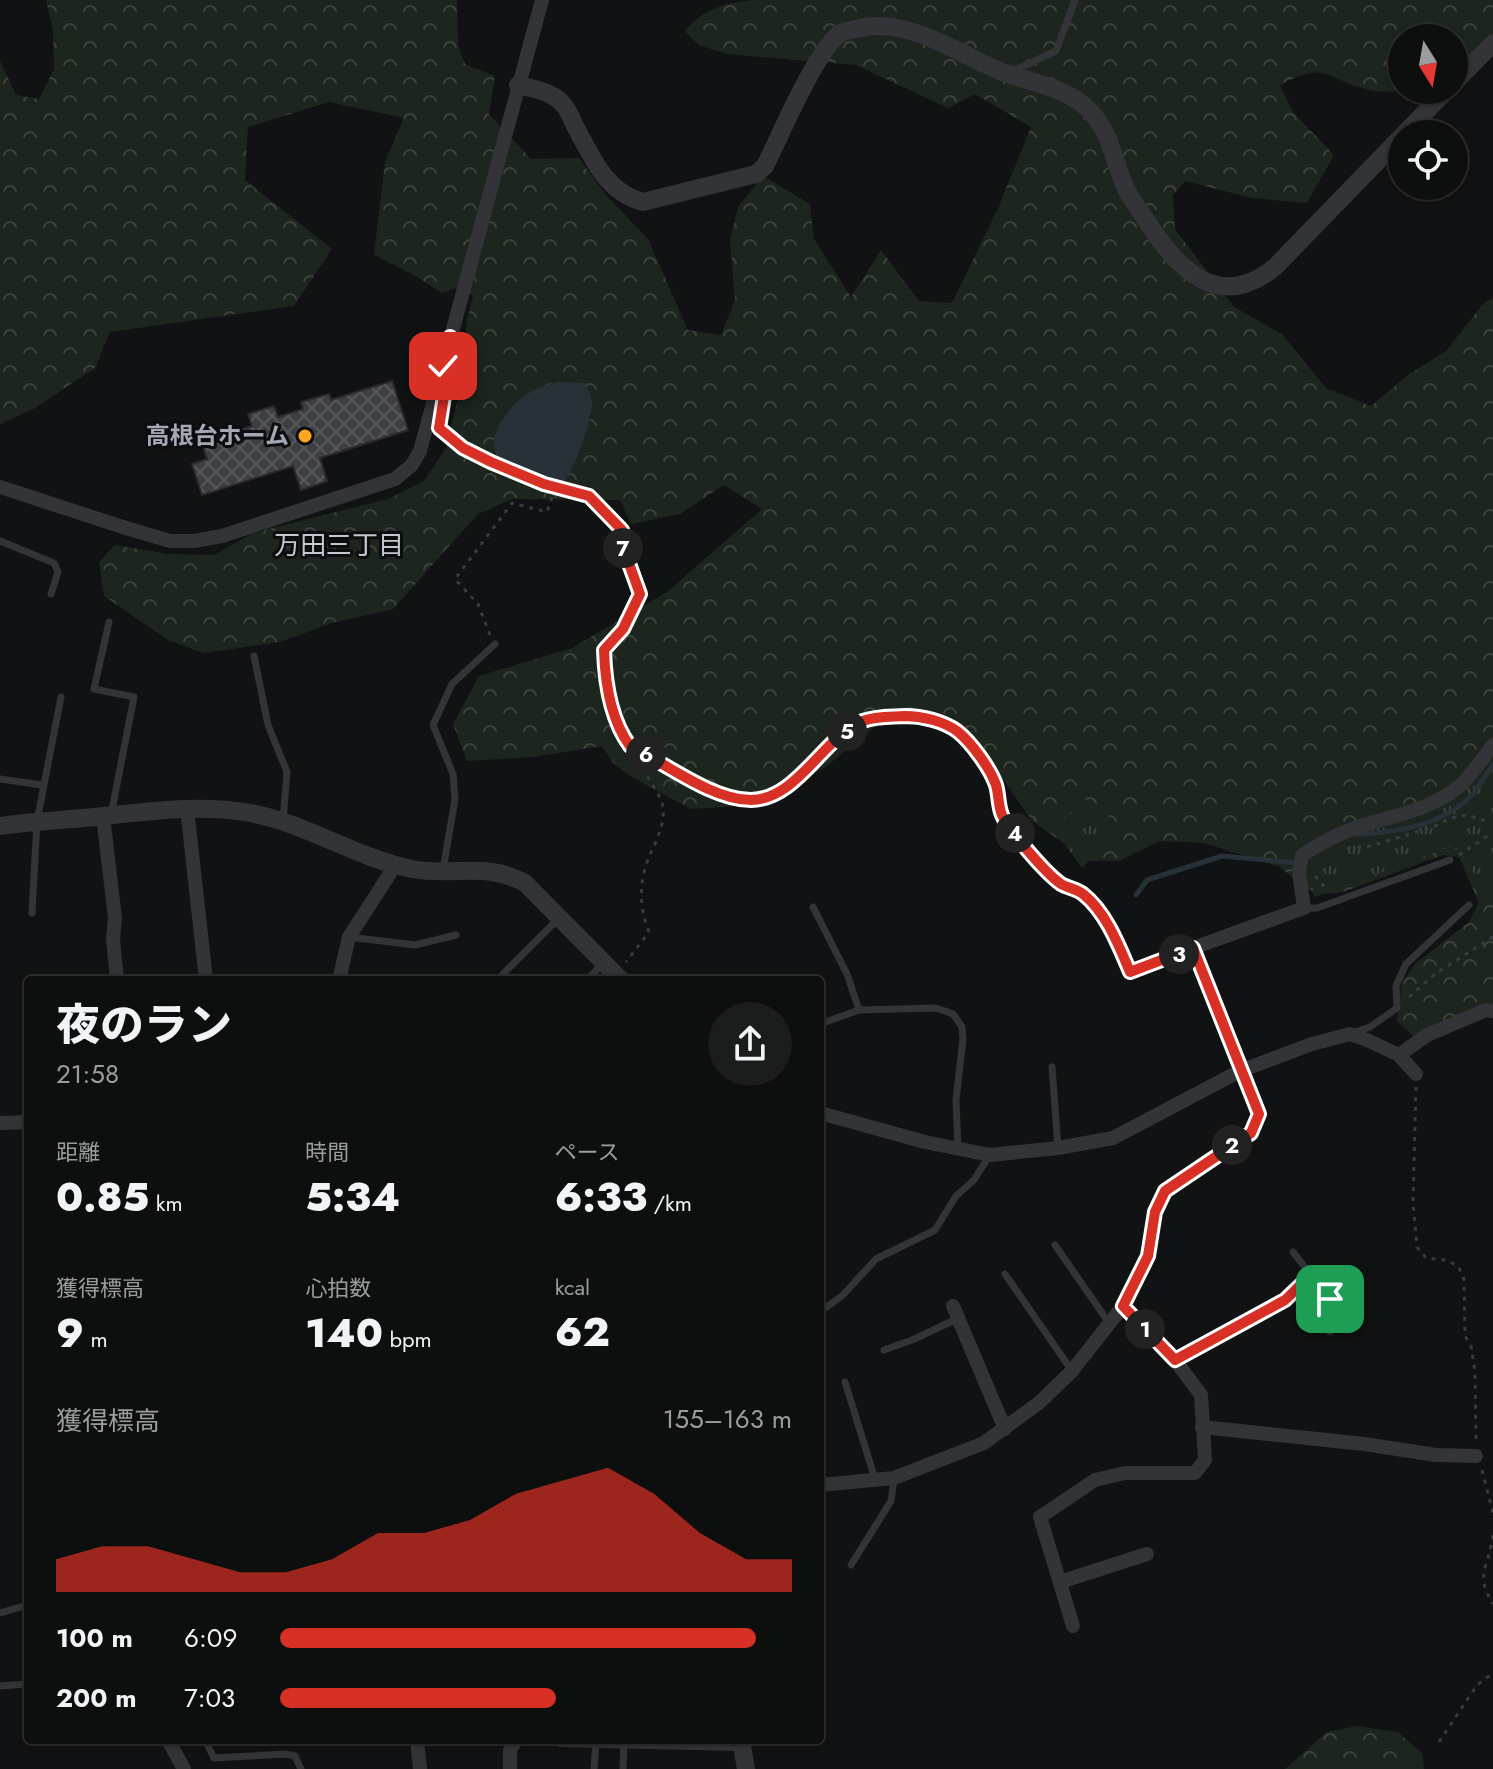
<!DOCTYPE html>
<html lang="ja">
<meta charset="utf-8">
<style>
:root{--surface:#0d0e0e;--page:#1b1c1c;--text:#f1f3f6;--muted:#9a9c9e;--line:#2d2e2e;--accent:#d93025}
body{margin:0;font-family:Jost,"Noto Sans JP",sans-serif;background:var(--page);color:var(--text);height:100vh;display:flex;flex-direction:column;font-size:30px;white-space:nowrap}
*{box-sizing:border-box;margin:0}
p{font-size:26px;color:var(--muted)}
.icon{flex:none;width:44px;height:44px;fill:none;stroke:currentColor;stroke-width:2;stroke-linecap:round;stroke-linejoin:round}
.map{position:relative;flex:1;overflow:hidden}
.panel{position:absolute;left:24px;top:976px;width:800px;height:768px;display:flex;flex-direction:column;background:var(--surface);border-radius:8px;box-shadow:0 2px 6px #0004,0 0 0 2px var(--line)}
.panel>*{flex:none}
.needle{width:52px;rotate:169deg}
.tools{position:absolute;left:1388px;top:24px;display:grid;gap:16px}
.tools a{display:grid;place-items:center;width:80px;height:80px;border-radius:50%;background:var(--surface);box-shadow:0 2px 6px #0004,0 0 0 2px var(--line);font-size:40px}
.pin{position:absolute;display:grid;place-items:center;width:68px;height:68px;color:#fff;margin:-34px;border-radius:16px;box-shadow:0 4px 12px #0006}
.km{position:absolute;width:40px;height:40px;margin:-20px;border-radius:50%;background:#222;color:#fff;font-size:22px;line-height:40px;text-align:center}
.round{display:grid;place-items:center;flex:none;width:84px;height:84px;border-radius:42px;background:var(--page)}
.head{display:flex;align-items:center;justify-content:space-between;height:136px;padding:0 32px}
h1{font-size:44px;font-weight:800;line-height:60px}
.stats{display:grid;grid-template-columns:repeat(3,1fr);gap:12px;height:136px;padding:8px 32px}
.stats div{display:grid;align-content:center}
.stats b{font-size:40px;font-weight:800}
.stats small{font-size:22px;font-weight:400}
.stats p{font-size:22px}
.chart{height:224px;padding:16px 32px}
.chart p{display:flex;justify-content:space-between}
.chart svg{width:100%;height:144px;margin-top:8px;fill:var(--accent);opacity:.7}
ul{padding:0 32px;list-style:none;font-size:26px}
li{display:grid;grid-template-columns:128px 96px 1fr;align-items:center;height:60px}
li i{height:20px;border-radius:10px;background:var(--accent)}
.map>svg:first-child{display:block}
.forest{fill:url(#forest-crowns);fill-rule:evenodd}
.park{fill:url(#park-tufts)}
.water{fill:#273138}
.lines{fill:none;stroke-linecap:round;stroke-linejoin:round}
.stream{stroke:#273138;stroke-width:5}
.building{fill:url(#building-cross-hatch);stroke:#2b2b2f;stroke-width:2}
.path{stroke:#383b40;stroke-width:3;stroke-dasharray:4 6;stroke-linecap:butt}
.service{stroke:#323438;stroke-width:7}
.minor{stroke:#323438;stroke-width:14}
.tertiary{stroke:#323438;stroke-width:18}
.route-casing{stroke:#fff;stroke-width:16}
.route{stroke:#d93025;stroke-width:10}
.poi-dot{fill:#ffa51e;stroke:#0c0d0e;stroke-width:3}
.labels{text-anchor:middle;stroke-width:6;stroke-linejoin:round;paint-order:stroke}
.poi-label{font-size:24px;font-weight:bold;fill:#a2a9b5;stroke:#0c0d0e;text-anchor:end}
.neighbourhood-label{font-size:26px;fill:#c3c7d1;stroke:#0c0d0e}
</style>
<div class="map">
<svg width="1493" height="1769" viewBox="0 0 1493 1769">
<defs>
<pattern id="forest-crowns" width="20" height="18" patternUnits="userSpaceOnUse" patternTransform="scale(2)"><rect width="20" height="18" fill="#1d261e"/><path d="M2 6a3 3 0 1 1 6 0M12 15a3 3 0 1 1 6 0" fill="none" stroke="#3b433c"/></pattern>
<pattern id="park-tufts" width="24" height="20" patternUnits="userSpaceOnUse" patternTransform="scale(2)"><rect width="24" height="20" fill="#1d261e"/><path d="M3 7l-1-3M5 7V3M7 7l1-3M15 17l-1-3M17 17v-4M19 17l1-3" fill="none" stroke="#3b433c"/></pattern>
<pattern id="building-cross-hatch" width="8" height="8" patternUnits="userSpaceOnUse" patternTransform="scale(2)"><rect width="8" height="8" fill="#3d3f43"/><path d="M0 0l8 8M0 8l8-8" fill="none" stroke="#56585c"/></pattern>
</defs>
<rect width="100%" height="100%" fill="#111213"/>
<g class="forest">
<path d="M46,0H457L458,45L465,64L495,76L489,114L531,159L579,158L605,194L648,239L688,330L721,335L735,300L730,240L738,207L763,176L810,204L814,239L851,297L881,250L919,301L952,303L999,206L1031,127L975,94L948,108L856,65L727,54L699,45L685,31C704,8 724,4 752,0H1493V44L1454,74V38H1402V90H1420L1416,91C1400,91 1380,93 1365,89C1322,77 1326,61 1280,85L1293,112L1334,155L1307,203L1252,198L1185,181L1173,195L1175,229L1234,307L1282,334L1326,388L1371,406L1408,375L1446,351L1483,304L1493,298V1010L1414,1037L1397,1021L1402,983L1416,963L1469,922L1479,903L1459,857L1443,855L1343,892L1322,894L1307,888L1278,866L1204,843L1160,841L1118,861H1089L1032,821L987,756L933,718L906,713L875,727L824,768L753,805L691,809L630,776L612,762L602,746L533,757L467,761L453,724L479,676L572,648L667,592L762,509L724,485L680,514L631,524L620,500L512,499L478,514L393,609L332,623L280,642L204,653L168,640L104,596L99,562L115,545L168,554L214,555L253,533L388,499L424,481L446,448L461,386L467,320L473,296L456,288L442,293L414,275L374,255L385,162L404,118L329,102L248,127L245,180L332,249L294,306L110,332L95,368L35,408L0,424V60L16,95L39,99L54,69L53,30ZM557,382L592,415C582,436 578,457 567,477L501,422C518,402 531,390 557,382Z"/>
<polygon points="1357,1726 1398,1732 1422,1753 1424,1769 1285,1769 1327,1732"/>
</g>
<g class="park">
<path d="M1493,758V886L1483,887L1464,857L1452,846L1315,897C1310,888 1302,879 1305,869C1312,836 1380,829 1406,822C1418,818 1430,813 1441,808C1465,796 1475,777 1493,758Z"/>
<polygon points="1084,799 1108,814 1112,837 1082,868 1054,829"/>
</g>
<path class="water" d="M557,382L584,383C587,389 591,394 592,401C593,418 575,469 563,482C550,485 540,478 528,473C521,471 511,468 505,464C479,445 505,411 523,397C533,389 545,385 557,382Z"/>
<g class="lines">
<g class="stream">
<path d="M1356,834C1393,833 1438,826 1467,800C1478,790 1484,776 1493,765"/>
<polyline points="1136,895 1147,880 1222,856 1298,863"/>
</g>
</g>
<polygon class="building" points="392,381 408,430 320,458 327,481 301,490 293,466 202,495 192,464 207,459 202,442 252,426 248,414 274,406 278,417 303,409 301,402 329,394 331,400"/>
<g class="lines">
<g class="path">
<path d="M442,431L463,448L491,462L544,484L589,496L622,530L623,547L640,594L623,629L604,650L608,691L622,735L661,799C669,823 654,842 646,865C639,889 640,909 649,932L626,962"/>
<polyline points="490,635 478,604 455,579 512,503 547,512 555,488"/>
<path d="M631,747C667,764 713,801 753,799C800,798 823,736 865,721C878,716 893,717 907,716C924,716 945,721 958,733C971,744 987,765 994,781C999,790 998,801 1001,811C1003,820 1011,828 1017,836"/>
<polyline points="1347,848 1370,846 1433,827 1451,818 1467,815 1489,822"/>
<polyline points="1459,855 1489,835"/>
<polyline points="1315,876 1328,891"/>
<polyline points="1409,997 1435,974 1493,937"/>
<polyline points="1416,1087 1413,1202 1417,1247 1426,1258 1446,1260 1458,1266 1464,1279 1465,1336 1471,1346 1475,1372 1476,1440"/>
<polyline points="1482,1470 1493,1513"/>
<path d="M1493,1535C1489,1567 1474,1574 1493,1604"/>
<polyline points="1439,1742 1477,1685 1493,1673"/>
</g>
<g class="service">
<polyline points="1013,71 1056,51 1075,0"/>
<polyline points="0,541 54,563 58,572 51,594"/>
<polyline points="109,622 94,689 134,697 111,815"/>
<polyline points="254,656 268,725 287,772 283,821"/>
<polyline points="0,779 42,785"/>
<polyline points="1024,846 1061,884 1083,894 1098,912 1117,942 1130,972 1193,948"/>
<polyline points="443,870 455,799 453,774 433,725 452,684 495,644"/>
<polyline points="813,907 847,974 859,1010"/>
<polyline points="1305,908 1317,908 1450,860"/>
<polyline points="32,913 37,821 61,697"/>
<polyline points="349,937 415,945 456,935"/>
<polyline points="497,980 558,919"/>
<polyline points="587,980 602,964"/>
<polyline points="820,1024 859,1010 936,1008 953,1014 962,1027 963,1039 956,1100 958,1149"/>
<polyline points="1355,1032 1370,1027 1397,1008 1396,986 1406,964 1469,905"/>
<polyline points="1052,1067 1058,1148"/>
<polyline points="1055,1245 1109,1323"/>
<polyline points="1293,1252 1330,1299 1330,1332"/>
<polyline points="1005,1274 1072,1371"/>
<polyline points="820,1312 843,1295 876,1259 935,1230 956,1196 974,1180 989,1156"/>
<polyline points="884,1350 912,1340 959,1318"/>
<polyline points="1175,1360 1285,1300 1311,1275"/>
<polyline points="845,1382 875,1479"/>
<polyline points="851,1565 891,1501 894,1478"/>
<polyline points="0,1613 28,1605"/>
<polyline points="0,1686 28,1684"/>
<polyline points="205,1740 214,1758 285,1754 295,1756 301,1769"/>
<polyline points="594,1769 596,1741"/>
<polyline points="623,1769 624,1741"/>
</g>
<g class="minor">
<polyline points="0,487 126,528 170,541 194,541 222,536 395,479 412,465 420,451 542,0"/>
<polyline points="187,808 206,980"/>
<polyline points="103,816 115,918 113,939 117,980"/>
<polyline points="339,980 349,937 391,872 392,864"/>
<polyline points="1399,1055 1427,1035 1486,1010 1493,1011"/>
<polyline points="820,1113 925,1142 990,1155 1058,1148 1113,1138 1240,1071 1312,1044 1350,1034 1367,1040 1399,1055 1416,1074"/>
<polyline points="0,1123 28,1122"/>
<polyline points="953,1306 1005,1429"/>
<polyline points="1202,1427 1364,1444 1436,1455 1476,1456"/>
<path d="M820,1485L894,1478L984,1443L1040,1402L1072,1371L1123,1306L1148,1256L1155,1212L1165,1191L1251,1133L1259,1114L1193,948L1304,908L1299,872L1302,855C1322,842 1341,832 1364,825C1396,815 1429,810 1457,788C1470,778 1482,759 1493,745"/>
<polyline points="1060,1582 1147,1554"/>
<polyline points="1073,1626 1040,1517 1095,1480 1125,1473 1195,1473 1205,1460 1201,1395 1175,1360 1123,1306"/>
<polyline points="168,1740 184,1769"/>
<polyline points="417,1740 420,1769"/>
<polyline points="560,1740 741,1744"/>
<polyline points="510,1769 510,1750 516,1740"/>
</g>
<g class="tertiary">
<polyline points="1454,83 1493,43"/>
<path d="M518,85C534,89 551,91 563,104C568,109 572,119 575,126C592,157 606,193 643,202L756,174L765,166C780,136 815,53 839,34C843,31 851,30 856,29C903,16 951,49 993,68C1025,83 1066,85 1091,112C1112,135 1114,163 1126,189C1132,200 1139,210 1146,220C1177,269 1219,313 1275,267L1402,136"/>
<polyline points="1404,134 1447,90"/>
<path d="M0,826C34,821 69,820 104,816C152,811 201,804 250,813C306,823 356,858 412,869C453,877 485,861 525,883L621,980"/>
<polyline points="741,1740 746,1769"/>
</g>
</g>
<g class="lines">
<defs>
<path id="route" d="M443,366L450,337L447,377L439,428L463,448L491,462L544,484L589,496L622,530L623,547L640,594L623,629L604,650C605,682 610,719 630,746C665,763 712,800 751,800C798,799 822,738 863,721C876,716 891,717 905,716C922,716 943,721 957,731C971,742 990,768 996,785C999,795 998,806 1002,815C1006,825 1016,836 1023,845C1034,858 1047,874 1061,884C1068,888 1077,889 1083,894C1106,912 1119,946 1130,972L1193,948L1259,1114L1251,1133L1165,1191L1155,1212L1148,1256L1123,1306L1175,1360L1285,1300L1311,1275L1330,1299"/>
</defs>
<use href="#route" class="route-casing"/>
<use href="#route" class="route"/>
</g>
<circle class="poi-dot" cx="305" cy="436" r="8"/>
<g class="labels">
<g class="poi-label">
<text x="289" y="444">高根台ホーム</text>
</g>
<g class="neighbourhood-label">
<text x="339" y="554">万田三丁目</text>
</g>
</g>
</svg>
<div class="tools">
<a><svg class="needle" viewBox="-14 -14 28 28"><path d="M0-13l5 13h-10z" fill="#e53935"/><path d="M0 13l5-13h-10z" fill="#9a9c9e"/></svg></a>
<a><svg class="icon" aria-label="locate" viewBox="0 0 24 24"><circle cx="12" cy="12" r="6"/><path d="M12 2v4M12 18v4M2 12h4M18 12h4"/></svg></a>
</div>
<div class="pin" style="left:1330px;top:1299px;background:#1e9e55"><svg class="icon" aria-label="arrive" viewBox="0 0 24 24"><path d="M6 21V4h12l-3 4 3 4H6"/></svg></div>
<div class="pin" style="left:443px;top:366px;background:#d93025"><svg class="icon" aria-label="check" viewBox="0 0 24 24"><path d="M5 12l5 5 9-10"/></svg></div>
<b class="km" style="left:1145px;top:1329px">1</b>
<b class="km" style="left:1232px;top:1145px">2</b>
<b class="km" style="left:1179px;top:954px">3</b>
<b class="km" style="left:1015px;top:833px">4</b>
<b class="km" style="left:847px;top:731px">5</b>
<b class="km" style="left:646px;top:754px">6</b>
<b class="km" style="left:623px;top:548px">7</b>
<section class="panel">
<div class="head"><div><h1>夜のラン</h1><p>21:58</p></div><a class="round"><svg class="icon" aria-label="share" viewBox="0 0 24 24"><path d="M12 15V3M7 8l5-5 5 5M5 13v7h14v-7"/></svg></a></div>
<div class="stats">
<div><p>距離</p><b>0.85<small> km</small></b></div>
<div><p>時間</p><b>5:34</b></div>
<div><p>ペース</p><b>6:33<small> /km</small></b></div>
</div>
<div class="stats">
<div><p>獲得標高</p><b>9<small> m</small></b></div>
<div><p>心拍数</p><b>140<small> bpm</small></b></div>
<div><p>kcal</p><b>62</b></div>
</div>
<div class="chart"><p><span>獲得標高</span>155–163 m</p>
<svg viewBox="0 0 160 44" preserveAspectRatio="none"><path d="M0 44V34L10 30L20 30L30 34L40 38L50 38L60 34L70 26L80 26L90 22L100 14L110 10L120 6L130 14L140 26L150 34L160 34V44z"/></svg>
</div>
<ul>
<li><b>100 m</b>6:09<i style="width:93%"></i></li>
<li><b>200 m</b>7:03<i style="width:54%"></i></li>
</ul>
</section>
</div>
